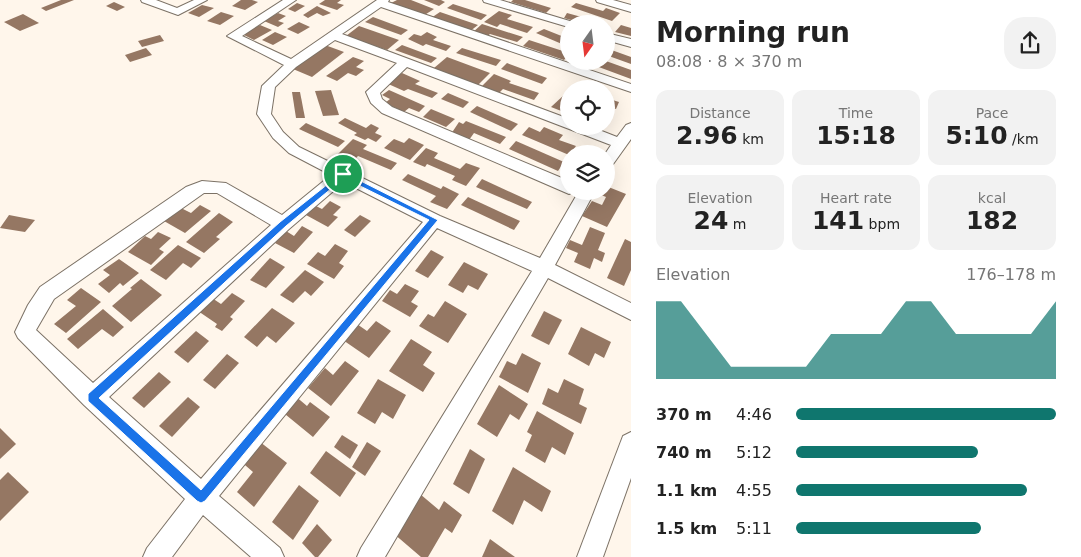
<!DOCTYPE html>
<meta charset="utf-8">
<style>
:root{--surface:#fff;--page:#f2f2f2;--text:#222;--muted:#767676;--accent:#0f766e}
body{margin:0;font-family:"DejaVu Sans",sans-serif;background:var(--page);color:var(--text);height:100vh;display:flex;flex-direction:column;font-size:19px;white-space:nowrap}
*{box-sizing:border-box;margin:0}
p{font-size:16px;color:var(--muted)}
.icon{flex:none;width:28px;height:28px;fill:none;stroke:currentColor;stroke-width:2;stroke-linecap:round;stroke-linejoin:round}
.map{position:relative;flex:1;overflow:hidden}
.drawer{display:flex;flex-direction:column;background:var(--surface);width:450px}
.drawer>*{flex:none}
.needle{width:32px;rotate:194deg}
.controls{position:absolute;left:560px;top:15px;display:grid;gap:10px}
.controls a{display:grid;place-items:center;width:55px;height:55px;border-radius:50%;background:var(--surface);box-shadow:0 5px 20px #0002;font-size:25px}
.pin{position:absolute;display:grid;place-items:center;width:42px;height:42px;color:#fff;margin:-21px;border:2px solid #fff;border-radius:50%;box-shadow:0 1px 5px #0007}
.round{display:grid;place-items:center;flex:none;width:52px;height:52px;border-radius:20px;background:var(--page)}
.summary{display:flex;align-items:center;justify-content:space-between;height:85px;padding:0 25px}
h1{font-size:28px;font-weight:700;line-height:38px}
.metrics{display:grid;grid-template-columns:repeat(3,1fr);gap:8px;height:85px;padding:5px 25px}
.metrics div{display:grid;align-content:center;border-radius:12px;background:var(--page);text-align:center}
.metrics b{font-size:25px;font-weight:700}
.metrics small{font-size:14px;font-weight:400}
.metrics p{font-size:14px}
.chart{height:140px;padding:10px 25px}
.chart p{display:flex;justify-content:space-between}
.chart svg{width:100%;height:90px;margin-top:5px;fill:var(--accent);opacity:.7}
ul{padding:0 25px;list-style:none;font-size:16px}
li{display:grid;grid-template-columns:80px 60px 1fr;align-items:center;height:38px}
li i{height:12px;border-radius:6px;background:var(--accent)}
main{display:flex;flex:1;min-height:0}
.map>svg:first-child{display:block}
.building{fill:#957763}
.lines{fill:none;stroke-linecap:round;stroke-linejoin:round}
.street-casing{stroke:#7c7266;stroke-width:2}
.street{fill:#fff;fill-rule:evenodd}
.route{fill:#1a73e8;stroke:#fff;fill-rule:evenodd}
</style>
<main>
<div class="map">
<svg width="631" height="557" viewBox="0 0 631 557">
<rect width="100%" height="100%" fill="#fff6eb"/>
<g class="building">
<polygon points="61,0 74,0 46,11 41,8"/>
<polygon points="241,0 252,0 258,2 245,10 232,6"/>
<polygon points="325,0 341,0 337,3 344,5 337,10 319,4"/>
<polygon points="397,0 411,0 434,9 423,16 391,3"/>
<polygon points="424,0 441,0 445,2 439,6"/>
<polygon points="513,0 525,0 551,8 546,13 511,2"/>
<polygon points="114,2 125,7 117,11 106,6"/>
<polygon points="297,3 305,6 295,12 288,9"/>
<polygon points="576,3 603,11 606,8 620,13 612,21 571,7"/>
<polygon points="453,4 487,15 481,20 447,8"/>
<polygon points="202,5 214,8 199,17 188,13"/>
<polygon points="317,6 331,13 323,16 317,13 308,18 303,15"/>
<polygon points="499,11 512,15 507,19 533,27 527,33 500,24 497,27 484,22"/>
<polygon points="221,12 234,16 220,25 207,21"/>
<polygon points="440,12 478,25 469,32 431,18"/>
<polygon points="278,13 286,16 278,21 284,23 278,27 264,21"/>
<polygon points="567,13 603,23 603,24 585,24 564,18"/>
<polygon points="23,14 39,23 20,31 4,22"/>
<polygon points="373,17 408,30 401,35 365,22"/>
<polygon points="299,22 310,27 298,34 287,29"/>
<polygon points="482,24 523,37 517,42 490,34 485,38 472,33"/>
<polygon points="260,25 272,30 254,40 242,34"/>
<polygon points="621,25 631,28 631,36 615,32"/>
<polygon points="359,26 399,40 387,50 346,36"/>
<polygon points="544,29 569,39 569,47 536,33"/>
<polygon points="275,32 287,37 273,45 262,40"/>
<polygon points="427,32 437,37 433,40 451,46 446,51 426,44 423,46 408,39 414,34 421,36"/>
<polygon points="160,35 164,41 142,47 138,41"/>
<polygon points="529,40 569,53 569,54 564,60 523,46"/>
<polygon points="325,45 344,52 312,77 293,69"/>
<polygon points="402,45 437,58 431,63 395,50"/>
<polygon points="146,48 152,55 130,62 125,55"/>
<polygon points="462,48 501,60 496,66 456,53"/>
<polygon points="606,48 631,57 631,64 606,55"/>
<polygon points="353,57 364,61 356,67 364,70 356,76 348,73 337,81 326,76"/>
<polygon points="447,57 490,73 478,85 434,68"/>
<polygon points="590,61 606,61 631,70 631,79 588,63"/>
<polygon points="507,63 547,78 542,84 501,69"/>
<polygon points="402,73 420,81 415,84 438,93 432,98 408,89 404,91 386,83"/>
<polygon points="494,74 511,81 509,83 539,93 534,100 503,89 499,93 482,86"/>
<polygon points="331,90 339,115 323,116 315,91"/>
<polygon points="389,90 425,106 419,112 409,108 404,112 385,103 390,99 382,95"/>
<polygon points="292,92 300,92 305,118 296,118"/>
<polygon points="448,93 469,102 463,108 441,99"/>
<polygon points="564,95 569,97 569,114 551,107"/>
<polygon points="606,98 619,102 616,109 606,106"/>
<polygon points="477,106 518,124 511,131 470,112"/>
<polygon points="431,109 455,119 446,127 423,117"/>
<polygon points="345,118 366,128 371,124 379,128 375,133 382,136 376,142 368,138 365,140 354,135 357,133 338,123"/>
<polygon points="466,121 506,137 500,144 474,133 469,140 451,134 459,122 463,124"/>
<polygon points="306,123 345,141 338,147 299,129"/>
<polygon points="529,127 540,132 544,127 563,135 559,140 576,146 569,155 522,135"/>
<polygon points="409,138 424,145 410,160 384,148 394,139 404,143"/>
<polygon points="353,139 367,145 363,149 397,163 391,170 358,156 352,162 337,155"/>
<polygon points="516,141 564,162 558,171 509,149"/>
<polygon points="426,148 438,153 434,158 460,169 466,163 480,168 466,186 452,180 455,176 427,164 425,167 413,162"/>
<polygon points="408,174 441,189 443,186 459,194 447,209 430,202 436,196 402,180"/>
<polygon points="482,179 532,202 527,209 476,187"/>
<polygon points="606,186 626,194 607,227 582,216 592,201 602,205 606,197 592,191 606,191"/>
<polygon points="468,197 520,221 514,230 461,205"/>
<polygon points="330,201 341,207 333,215 338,217 328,227 306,215 316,206 322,209"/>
<polygon points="200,205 211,211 185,233 164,221 181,208 191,213"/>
<polygon points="219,213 233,222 216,237 220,239 204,253 186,242"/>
<polygon points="9,215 35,220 25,232 0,228"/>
<polygon points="360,215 371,221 355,237 344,230"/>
<polygon points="302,226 313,232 294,253 275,243 286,231 294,236"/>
<polygon points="590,227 605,233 598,250 605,253 602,262 594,258 590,269 574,262 578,253 566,248 570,240 582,245"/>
<polygon points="158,232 171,238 159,249 164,252 151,265 128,252 145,236 151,239"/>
<polygon points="625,239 631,242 631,270 624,286 607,278"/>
<polygon points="335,244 348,251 339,263 344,266 334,279 307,264 318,252 325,256"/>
<polygon points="178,245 201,258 191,268 183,263 166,280 150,270"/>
<polygon points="431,250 444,257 428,278 415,271"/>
<polygon points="270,258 285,267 266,288 250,280"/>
<polygon points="119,259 139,273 123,286 120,283 109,293 98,284 110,275 103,270"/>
<polygon points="464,262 488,274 478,290 468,285 463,293 448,285"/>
<polygon points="305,270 324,282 311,296 305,291 293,303 280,295"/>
<polygon points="141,279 162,295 131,322 112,306 132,289 130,288"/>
<polygon points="405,284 419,291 411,302 418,306 410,317 382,301 390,290 397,294"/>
<polygon points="81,288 101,302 66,333 54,324 76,306 67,300"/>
<polygon points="232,293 245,301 230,317 233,319 222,331 215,327 217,324 198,311 212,298 221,304"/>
<polygon points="445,301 467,314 448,343 419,326 428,314 434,317"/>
<polygon points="272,308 295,323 276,343 267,336 257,347 244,337"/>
<polygon points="103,309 124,327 113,337 102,329 78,349 67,339"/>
<polygon points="544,311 562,320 549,345 531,336"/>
<polygon points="376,321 391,331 369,358 340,338 354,322 367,331"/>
<polygon points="581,327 611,342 604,358 595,353 589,366 568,354"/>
<polygon points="196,331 209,341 188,363 174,352"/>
<polygon points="411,339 432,352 423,365 435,373 423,392 389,371"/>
<polygon points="522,353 541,363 528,393 499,377 507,361 516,365"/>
<polygon points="227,354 239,363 215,389 203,380"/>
<polygon points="345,361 359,371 331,406 308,388 325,368 333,375"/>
<polygon points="159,372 171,382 144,408 132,398"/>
<polygon points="378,379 406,395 393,419 382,412 375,424 357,413"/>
<polygon points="564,379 584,389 579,404 587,408 581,424 542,404 548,388 558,393"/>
<polygon points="499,385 528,404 519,420 510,414 497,437 477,424"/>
<polygon points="294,395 307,406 310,402 330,417 313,437 280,410"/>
<polygon points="188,397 200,407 172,437 159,426"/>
<polygon points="537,411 574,433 565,455 552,447 545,463 525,451 532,435 527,432"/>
<polygon points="0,428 16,444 0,459"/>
<polygon points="342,435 358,445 350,459 334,447"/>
<polygon points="255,438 287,463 254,507 237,492 253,472 238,459"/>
<polygon points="367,442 381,451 365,476 352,467"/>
<polygon points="470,449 485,459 469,494 453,484"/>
<polygon points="326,451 356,473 340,497 310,473"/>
<polygon points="513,467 551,491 542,512 524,500 513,525 492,511"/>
<polygon points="8,472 29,492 0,521 0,480"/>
<polygon points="299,485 319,501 293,540 272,522"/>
<polygon points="420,494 439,510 444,501 462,515 452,533 445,528 428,557 421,557 393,533"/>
<polygon points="317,524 332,540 318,557 315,557 302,543"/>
<polygon points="490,539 515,557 482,557"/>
</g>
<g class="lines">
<defs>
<g id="street">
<polygon points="141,0 156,0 177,8 194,0 207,0 178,15 142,2"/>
<path d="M283,0H296L242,36L291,59L377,0H389L388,2L631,84V92L381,7L342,34L569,119V126H589L617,137L626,125L631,123V139L611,167L606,168V154H605L611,145L407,67L380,93L382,99L392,107L569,181V191H575L569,194L382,113L371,103L366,92L397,63L335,40L296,67L275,87L271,114L283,132L299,147L440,216L540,258L579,191H595L555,265L631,303V320L548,278L385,557H357L361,548L532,271L437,228L219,496L280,548L284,557H251L203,515L172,557H143L147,548L185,499L84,405L18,338L15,332L28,305L40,287L186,187L202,181L226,183L282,215L331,175L289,153L273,138L257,114L262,86L284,65L227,36ZM344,182L423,222L201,479L109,397L289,229ZM204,193H217L271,225L93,383L36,330L54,299Z"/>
<polygon points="483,0 500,0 573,22 575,24 569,24 569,27 565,26 484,2"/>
<polygon points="596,0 613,0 631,5 631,12 597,2"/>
<polygon points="606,33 631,39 631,47 606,40"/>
<polygon points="631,432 631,478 603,557 577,557 623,436"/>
</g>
</defs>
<use href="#street" class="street-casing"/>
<use href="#street" class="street"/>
</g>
<path class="route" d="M343,172L438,220L205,501L201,503L197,501L88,401V394L280,222ZM344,178L429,220L201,490L99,398L286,226Z"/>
</svg>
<div class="controls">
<a><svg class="needle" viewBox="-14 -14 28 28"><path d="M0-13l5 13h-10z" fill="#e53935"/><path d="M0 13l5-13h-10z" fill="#767676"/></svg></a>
<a><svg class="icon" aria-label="locate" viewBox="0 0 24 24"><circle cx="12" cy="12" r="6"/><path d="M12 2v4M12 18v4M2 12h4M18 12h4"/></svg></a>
<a><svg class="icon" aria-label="layers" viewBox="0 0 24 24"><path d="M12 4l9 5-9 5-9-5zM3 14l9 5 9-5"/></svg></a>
</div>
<div class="pin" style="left:343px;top:174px;background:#1e9e55"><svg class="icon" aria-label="arrive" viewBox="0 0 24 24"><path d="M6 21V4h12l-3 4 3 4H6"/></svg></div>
</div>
<section class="drawer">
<div class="summary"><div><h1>Morning run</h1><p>08:08 · 8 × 370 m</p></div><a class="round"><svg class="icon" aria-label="share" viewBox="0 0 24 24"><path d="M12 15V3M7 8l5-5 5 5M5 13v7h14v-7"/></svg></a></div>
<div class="metrics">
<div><p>Distance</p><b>2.96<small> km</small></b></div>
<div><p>Time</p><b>15:18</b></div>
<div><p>Pace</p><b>5:10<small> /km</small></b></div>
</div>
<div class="metrics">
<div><p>Elevation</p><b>24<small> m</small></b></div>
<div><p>Heart rate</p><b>141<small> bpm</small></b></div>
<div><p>kcal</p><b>182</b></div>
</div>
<div class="chart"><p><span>Elevation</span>176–178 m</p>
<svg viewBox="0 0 160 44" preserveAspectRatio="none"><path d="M0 44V6L10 6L20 22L30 38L40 38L50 38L60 38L70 22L80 22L90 22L100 6L110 6L120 22L130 22L140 22L150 22L160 6V44z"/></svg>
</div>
<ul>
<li><b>370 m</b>4:46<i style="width:100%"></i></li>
<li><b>740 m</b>5:12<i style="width:70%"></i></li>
<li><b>1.1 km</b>4:55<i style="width:89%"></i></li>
<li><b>1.5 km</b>5:11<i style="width:71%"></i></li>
</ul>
</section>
</main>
